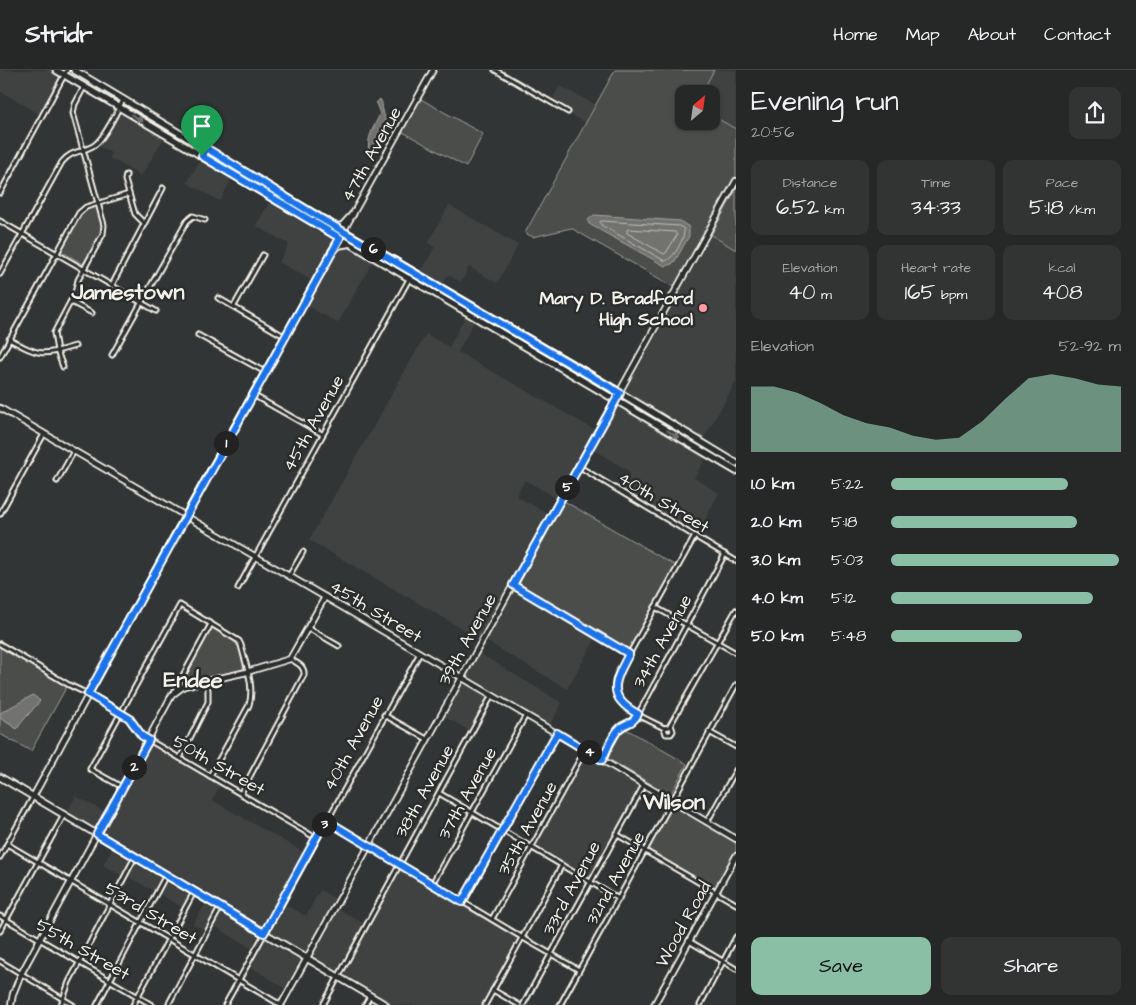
<!DOCTYPE html>
<meta charset="utf-8">
<style>
:root{--surface:#262828;--page:#323434;--text:#f1f3f6;--muted:#a4a6a8;--line:#424445;--accent:#8abfa5}
body{margin:0;font-family:"Architects Daughter",sans-serif;background:var(--page);color:var(--text);height:100vh;display:flex;flex-direction:column;font-size:19px;white-space:nowrap}
*{box-sizing:border-box;margin:0}
p{font-size:16px;color:var(--muted)}
.icon{flex:none;width:28px;height:28px;fill:none;stroke:currentColor;stroke-width:2;stroke-linecap:round;stroke-linejoin:round}
.map{position:relative;flex:1;overflow:hidden}
.sheet{display:flex;flex-direction:column;background:var(--surface);width:400px}
.sheet>*{flex:none}
.needle{width:32px;rotate:29deg}
.controls{position:absolute;left:675px;top:15px;display:grid;gap:10px}
.controls a{display:grid;place-items:center;width:45px;height:45px;border-radius:10px;background:var(--surface);box-shadow:0 1px 4px #0004,0 0 0 1px var(--line);font-size:25px}
.pin{position:absolute;display:grid;place-items:center;width:42px;height:42px;color:#fff;margin:-51px -21px;border-radius:50% 50% 50% 0;rotate:-45deg;box-shadow:0 0 5px #0007}
.pin .icon{rotate:45deg}
.km{position:absolute;width:25px;height:25px;margin:-12px;border-radius:50%;background:#222;color:#fff;font-size:14px;line-height:25px;text-align:center}
.round{display:grid;place-items:center;flex:none;width:52px;height:52px;border-radius:10px;background:var(--page)}
.head{display:flex;align-items:center;justify-content:space-between;height:85px;padding:0 15px}
h1{font-size:28px;font-weight:600;line-height:38px}
.figures{display:grid;grid-template-columns:repeat(3,1fr);gap:8px;height:85px;padding:5px 15px}
.figures div{display:grid;align-content:center;border-radius:10px;background:var(--page);text-align:center}
.figures b{font-size:21px;font-weight:600}
.figures small{font-size:14px;font-weight:400}
.figures p{font-size:14px}
.chart{height:140px;padding:10px 15px}
.chart p{display:flex;justify-content:space-between}
.chart svg{width:100%;height:90px;margin-top:5px;fill:var(--accent);opacity:.7}
.primary-button{display:flex;gap:10px;margin-top:auto;padding:10px 15px}
.primary-button a{flex:1;height:58px;border-radius:10px;background:var(--accent);color:#111;font-size:20px;font-weight:600;line-height:58px;text-align:center}
.primary-button a+a{background:var(--page);color:var(--text)}
ul{padding:0 15px;list-style:none;font-size:16px}
li{display:grid;grid-template-columns:80px 60px 1fr;align-items:center;height:38px}
li i{height:12px;border-radius:6px;background:var(--accent)}
header{display:flex;align-items:center;gap:30px;box-sizing:border-box;height:70px;padding:0 25px;background:var(--surface);border-bottom:1px solid var(--line)}
header strong{font-size:24px}
nav{display:flex;gap:28px;margin-inline-start:auto;font-size:18px}
main{display:flex;flex:1;min-height:0}
.map>svg:first-child{display:block}
.built{fill:#404242}
.green{fill:#4b4d4c;stroke:#a09f9a}
.water{fill:#727370;stroke:#a6a5a0}
.lines{fill:none;stroke-linecap:round;stroke-linejoin:round}
.shore{stroke:#c0bfb8;stroke-width:1}
.street-casing{stroke:#f4f1e8;stroke-width:7}
.secondary-casing{stroke:#f4f1e8;stroke-width:8}
.primary-casing{stroke:#f4f1e8;stroke-width:9}
.street{stroke:#2a2d2e;stroke-width:3}
.secondary{stroke:#2a2d2e;stroke-width:4.5}
.primary{stroke:#2a2d2e;stroke-width:5}
.oneway{fill:#71726f}
.route-casing{stroke:#fff;stroke-width:10}
.route{stroke:#1a73e8;stroke-width:6}
.poi-dot{fill:#ff9aa2;stroke:#2a2d2e;stroke-width:2}
.labels{text-anchor:middle;stroke-width:5;stroke-linejoin:round;paint-order:stroke}
.street-label{font-size:18px;fill:#f4f1e8;stroke:#2a2d2e}
.poi-label{font-size:18px;font-weight:bold;fill:#f4f1e8;stroke:#2a2d2e;text-anchor:end}
.district-label{font-size:22px;font-weight:bold;fill:#f4f1e8;stroke:#2a2d2e}
</style>
<header>
<strong>Stridr</strong>
<nav><a>Home</a><a>Map</a><a>About</a><a>Contact</a></nav>
</header>
<main>
<div class="map">
<svg width="736" height="935" viewBox="0 0 736 935">
<rect width="100%" height="100%" fill="#323535"/>
<filter id="ink" filterUnits="userSpaceOnUse"><feTurbulence type="fractalNoise" baseFrequency=".02" numOctaves="2"/><feDisplacementMap in="SourceGraphic" scale="10" xChannelSelector="R" yChannelSelector="G"/><feConvolveMatrix kernelMatrix="1 2 1 2 8 2 1 2 1" color-interpolation-filters="sRGB"/></filter>
<g filter="url(#ink)">
<g class="built">
<polygon points="0,0 50,0 59,5 60,10 41,45 0,21"/>
<polygon points="714,0 736,0 736,59 711,45 711,24 701,24"/>
<polygon points="560,16 596,35 586,53 550,33"/>
<polygon points="119,41 164,68 141,106 110,88 111,83 98,76"/>
<polygon points="200,90 232,108 220,131 187,113"/>
<polygon points="736,120 736,311 703,370 625,322"/>
<polygon points="270,130 333,167 334,172 328,185 332,188 338,179 344,175 373,191 338,253 306,235 318,214 279,192 289,174 256,156"/>
<polygon points="449,135 518,175 497,213 469,197 461,212 448,205 441,217 420,204 435,177 428,173"/>
<polygon points="466,245 475,250 458,282 595,360 558,429 525,410 516,426 549,444 480,569 309,470 426,264 449,277"/>
<polygon points="619,334 707,386 694,408 719,423 697,465 621,419 630,402 593,379 617,337"/>
<polygon points="515,521 596,568 567,619 486,571"/>
<polygon points="479,583 562,633 550,655 493,621 470,661 445,647"/>
<polygon points="151,675 221,714 212,730 305,783 279,831 306,846 320,820 336,829 307,881 304,882 212,827 206,822 193,814 190,815 67,742 76,726 112,746"/>
<polygon points="586,684 640,717 589,809 535,776"/>
<polygon points="112,780 130,790 121,805 103,795"/>
<polygon points="136,793 161,808 154,821 129,807"/>
<polygon points="401,799 519,868 483,935 395,935 313,886 338,839 368,856 399,800"/>
<polygon points="166,812 189,824 182,837 159,824"/>
<polygon points="205,834 215,840 204,860 193,854"/>
<polygon points="221,843 258,865 251,878 214,856"/>
<polygon points="264,868 300,890 285,918 249,896"/>
</g>
<g class="green">
<polygon points="615,0 714,0 701,24 684,24 684,51 711,51 711,45 736,59 736,106 674,217 571,158 533,167 525,163"/>
<polygon points="419,28 483,64 466,97 401,61"/>
<polygon points="736,120 736,180 711,165"/>
<polygon points="97,136 102,155 101,163 83,194 61,181 81,144 87,140"/>
<polygon points="564,431 676,496 628,581 520,518 518,515"/>
<path d="M212,558C230,566 246,577 243,599L190,613L186,612L185,606Z"/>
<polygon points="0,577 67,616 31,681 0,664"/>
<polygon points="626,659 687,694 670,725 607,688 621,662"/>
<polygon points="672,735 736,772 736,782 715,819 647,779"/>
</g>
<g class="water">
<path d="M380,29C383,33 382,36 383,41C388,55 385,72 373,83L369,82C366,68 374,57 380,44L376,33Z"/>
<polygon points="594,145 680,151 689,157 689,166 675,191 672,194 665,196 589,154 588,150"/>
<polygon points="33,625 40,631 21,653 17,659 0,648 0,643"/>
</g>
<g class="lines">
<g class="shore">
<path d="M602,151L679,156L684,159C685,168 674,189 665,191L601,155L600,152Z"/>
<polygon points="629,159 675,162 677,165 666,183 664,184 627,163 627,160"/>
</g>
<defs>
<g id="street">
<polyline points="495,0 568,42"/>
<polyline points="126,105 125,110 135,144 144,153"/>
<polyline points="0,123 67,0"/>
<polyline points="0,151 156,241"/>
<path d="M0,204L62,92C72,80 80,83 93,76C104,70 117,41 123,30"/>
<polyline points="112,215 163,118"/>
<polyline points="218,228 284,266"/>
<polyline points="71,232 92,243"/>
<polyline points="234,236 263,185"/>
<polyline points="198,265 265,302"/>
<path d="M9,269C40,286 41,286 75,276"/>
<polyline points="112,285 187,151 193,146 205,150"/>
<polyline points="0,287 79,143 86,137 129,124"/>
<polyline points="63,297 57,281 54,263 75,223 78,210 103,164 104,155 73,43 75,34 84,17"/>
<polyline points="253,325 322,364"/>
<polyline points="578,396 736,491"/>
<polyline points="57,411 74,381"/>
<polyline points="0,444 44,364"/>
<path d="M695,466L617,606C607,636 644,647 664,658L669,657L736,540"/>
<polyline points="289,506 303,482"/>
<polyline points="513,515 629,585"/>
<polyline points="238,518 413,202"/>
<polyline points="655,537 736,583"/>
<polyline points="308,558 339,576"/>
<polyline points="0,574 69,615 88,624 121,642 129,648 142,666 316,768"/>
<polyline points="174,622 211,554"/>
<polyline points="384,645 427,669"/>
<polyline points="664,658 666,664 671,664 673,661 671,655"/>
<polyline points="709,662 736,677"/>
<polyline points="180,688 208,632 208,620 206,612"/>
<polyline points="602,689 620,658 631,653 636,648 725,484"/>
<path d="M122,717L90,699L180,535L239,571L241,575C245,593 255,616 249,635L210,706"/>
<path d="M241,723L304,605C305,596 297,593 290,589"/>
<polyline points="439,723 619,829"/>
<polyline points="326,750 523,868 579,900"/>
<polyline points="707,752 736,700"/>
<polyline points="616,764 736,834"/>
<polyline points="7,774 281,935"/>
<polyline points="0,787 33,727"/>
<polyline points="432,814 526,645"/>
<polyline points="463,832 557,664"/>
<polyline points="0,846 152,935"/>
<polyline points="492,849 585,680"/>
<polyline points="0,861 64,745"/>
<polyline points="689,871 736,899"/>
<polyline points="0,891 73,935"/>
<polyline points="493,920 519,935"/>
<polyline points="61,935 69,912 135,787"/>
<polyline points="97,935 166,805"/>
<polyline points="133,935 194,822"/>
<polyline points="168,935 220,838"/>
<polyline points="225,935 420,583"/>
<polyline points="323,935 492,625"/>
<polyline points="365,935 370,926"/>
<polyline points="485,935 562,795"/>
<polyline points="523,935 644,715"/>
<polyline points="560,935 736,615"/>
<polyline points="700,935 736,867"/>
</g>
<g id="secondary">
<polyline points="0,338 325,527 736,769"/>
<polyline points="33,727 185,446 433,0"/>
<polyline points="11,935 13,924 21,904 172,625 184,616 247,602 290,589 325,527"/>
<polyline points="281,935 736,111"/>
<polyline points="654,935 736,786"/>
</g>
<g id="primary">
<polyline points="56,0 736,401"/>
<polyline points="74,0 321,148 594,307 736,393"/>
<polyline points="336,156 342,156 353,144"/>
<polyline points="332,181 340,175 347,174"/>
<polyline points="0,707 386,935"/>
</g>
</defs>
<use href="#street" class="street-casing"/>
<use href="#secondary" class="secondary-casing"/>
<use href="#primary" class="primary-casing"/>
<use href="#street" class="street"/>
<use href="#secondary" class="secondary"/>
<use href="#primary" class="primary"/>
</g>
<defs><path id="oneway-solid" d="M-6-.8H1V-3.2L6.5 0L1 3.2V.8H-6Z" transform="scale(1.25)"/></defs>
<g class="oneway">
<use href="#oneway-solid" transform="translate(137 48) rotate(31)"/>
<use href="#oneway-solid" transform="translate(673 364) rotate(31)"/>
</g>
</g>
<g class="lines" filter="url(#ink)">
<defs>
<path id="route" d="M206,78L320,148L620,323L513,515L629,584C614,612 606,627 638,644C632,655 627,652 620,658C612,665 607,680 602,690L557,663L462,832L326,750L264,863L97,764L149,670L142,666L129,648L88,624L340,168L202,86Z"/>
</defs>
<use href="#route" class="route-casing"/>
<use href="#route" class="route"/>
</g>
<circle class="poi-dot" cx="703" cy="238" r="5"/>
<g class="labels">
<g class="street-label">
<text transform="translate(371 84) rotate(-61)" y="6">47th Avenue</text>
<text transform="translate(313 353) rotate(-61)" y="6">45th Avenue</text>
<text transform="translate(664 432) rotate(31)" y="6">40th Street</text>
<text transform="translate(376 541) rotate(31)" y="6">45th Street</text>
<text transform="translate(467 569) rotate(-61)" y="6">39th Avenue</text>
<text transform="translate(662 571) rotate(-61)" y="6">34th Avenue</text>
<text transform="translate(353 673) rotate(-61)" y="6">40th Avenue</text>
<text transform="translate(219 695) rotate(30)" y="6">50th Street</text>
<text transform="translate(424 721) rotate(-61)" y="6">38th Avenue</text>
<text transform="translate(467 723) rotate(-61)" y="6">37th Avenue</text>
<text transform="translate(527 758) rotate(-61)" y="6">35th Avenue</text>
<text transform="translate(615 808) rotate(-61)" y="6">32nd Avenue</text>
<text transform="translate(571 818) rotate(-62)" y="6">33rd Avenue</text>
<text transform="translate(151 843) rotate(31)" y="6">53rd Street</text>
<text transform="translate(683 854) rotate(-61)" y="6">Wood Road</text>
<text transform="translate(83 879) rotate(30)" y="6">55th Street</text>
</g>
<g class="poi-label">
<text x="693" y="234">Mary D. Bradford<tspan x="693" dy="21">High School</tspan></text>
</g>
<g class="district-label">
<text x="128" y="229">Jamestown</text>
<text x="193" y="617">Endee</text>
<text x="674" y="739">Wilson</text>
</g>
</g>
</svg>
<div class="controls">
<a><svg class="needle" viewBox="-14 -14 28 28"><path d="M0-13l5 13h-10z" fill="#e53935"/><path d="M0 13l5-13h-10z" fill="#a4a6a8"/></svg></a>
</div>
<div class="pin" style="left:202px;top:86px;background:#1e9e55"><svg class="icon" aria-label="arrive" viewBox="0 0 24 24"><path d="M6 21V4h12l-3 4 3 4H6"/></svg></div>
<b class="km" style="left:226px;top:373px">1</b>
<b class="km" style="left:134px;top:697px">2</b>
<b class="km" style="left:324px;top:754px">3</b>
<b class="km" style="left:589px;top:682px">4</b>
<b class="km" style="left:567px;top:417px">5</b>
<b class="km" style="left:373px;top:179px">6</b>
</div>
<section class="sheet">
<div class="head"><div><h1>Evening run</h1><p>20:56</p></div><a class="round"><svg class="icon" aria-label="share" viewBox="0 0 24 24"><path d="M12 15V3M7 8l5-5 5 5M5 13v7h14v-7"/></svg></a></div>
<div class="figures">
<div><p>Distance</p><b>6.52<small> km</small></b></div>
<div><p>Time</p><b>34:33</b></div>
<div><p>Pace</p><b>5:18<small> /km</small></b></div>
</div>
<div class="figures">
<div><p>Elevation</p><b>40<small> m</small></b></div>
<div><p>Heart rate</p><b>165<small> bpm</small></b></div>
<div><p>kcal</p><b>408</b></div>
</div>
<div class="chart"><p><span>Elevation</span>52–92 m</p>
<svg viewBox="0 0 160 44" preserveAspectRatio="none"><path d="M0 44V12L10 12L20 15L30 20L40 26L50 30L60 32L70 36L80 38L90 37L100 29L110 18L120 8L130 6L140 8L150 11L160 12V44z"/></svg>
</div>
<ul>
<li><b>1.0 km</b>5:22<i style="width:77%"></i></li>
<li><b>2.0 km</b>5:18<i style="width:81%"></i></li>
<li><b>3.0 km</b>5:03<i style="width:99%"></i></li>
<li><b>4.0 km</b>5:12<i style="width:88%"></i></li>
<li><b>5.0 km</b>5:48<i style="width:57%"></i></li>
</ul>
<div class="primary-button"><a>Save</a><a>Share</a></div>
</section>
</main>
